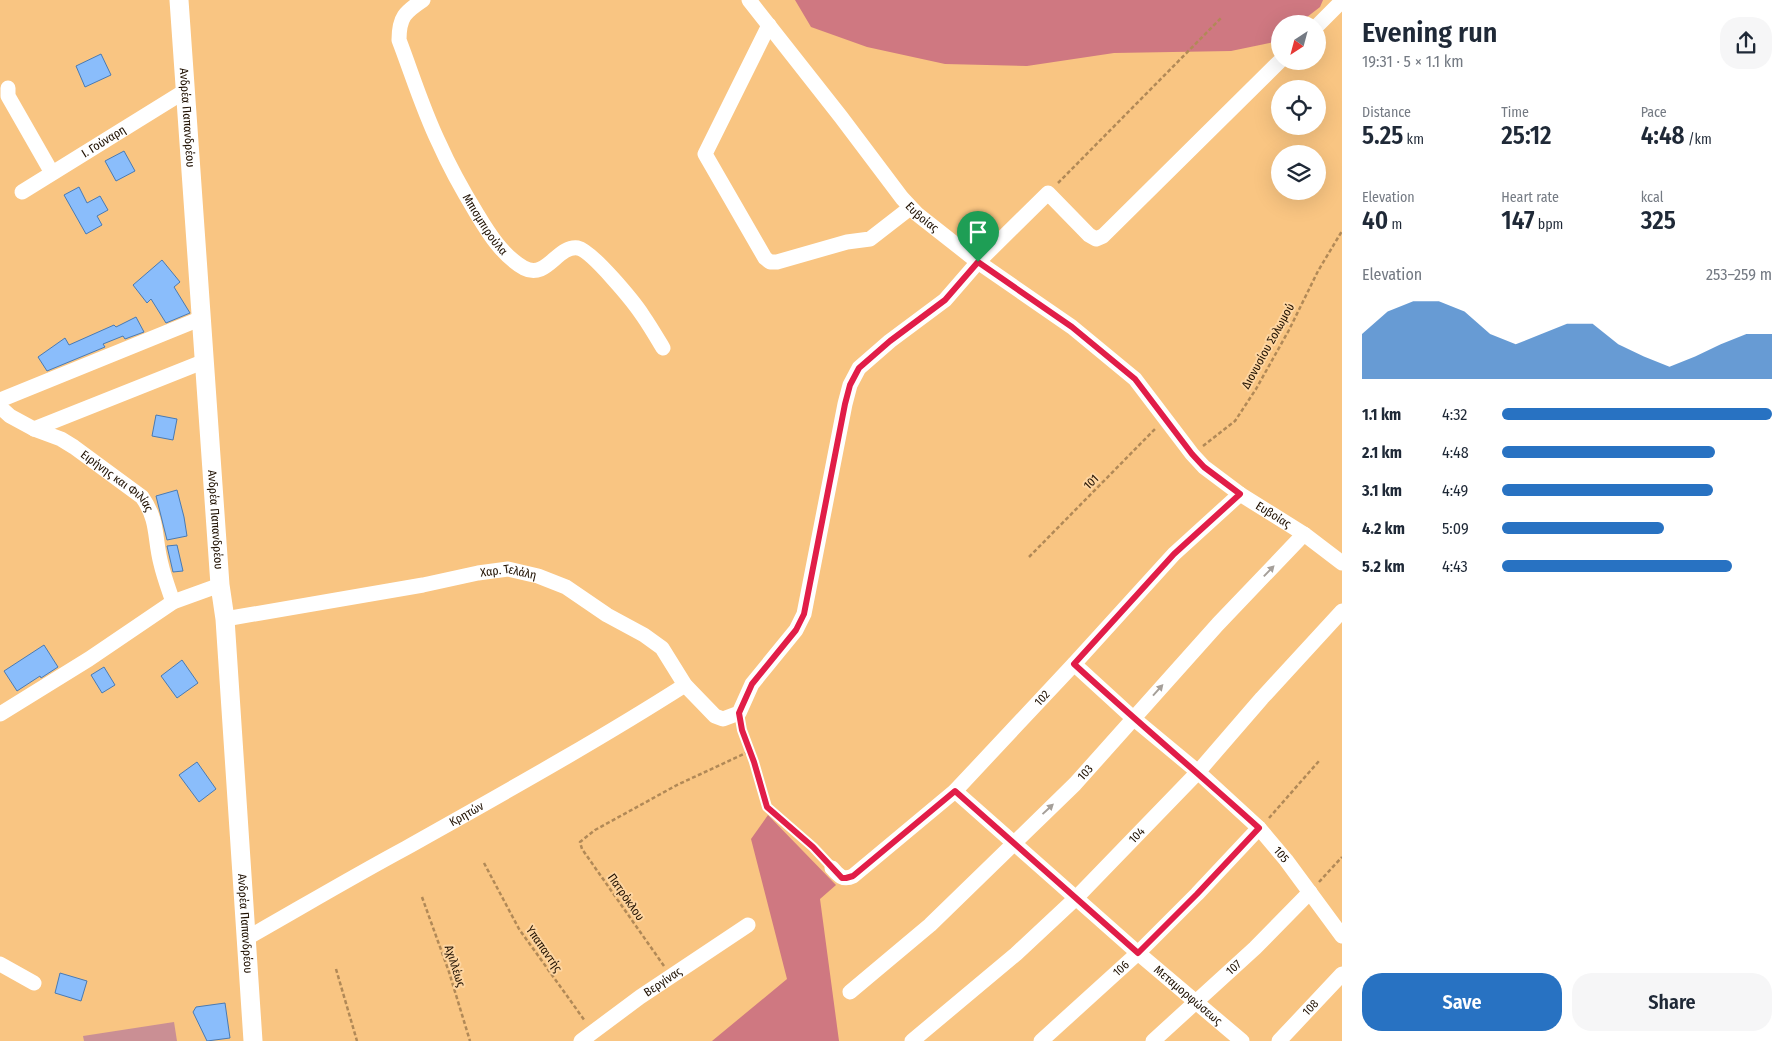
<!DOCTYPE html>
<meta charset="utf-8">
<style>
:root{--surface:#fff;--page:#f6f6f7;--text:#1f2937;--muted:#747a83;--accent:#2872c2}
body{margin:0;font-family:"Fira Sans Condensed",sans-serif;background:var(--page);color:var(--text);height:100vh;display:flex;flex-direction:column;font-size:19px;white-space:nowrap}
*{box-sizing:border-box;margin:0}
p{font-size:16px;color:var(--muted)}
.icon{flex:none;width:28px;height:28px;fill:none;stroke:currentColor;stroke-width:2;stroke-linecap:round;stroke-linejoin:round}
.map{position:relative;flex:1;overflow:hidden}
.sheet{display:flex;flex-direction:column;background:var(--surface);width:450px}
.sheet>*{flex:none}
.needle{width:32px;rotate:216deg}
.buttons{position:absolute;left:1271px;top:15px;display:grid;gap:10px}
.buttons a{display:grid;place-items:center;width:55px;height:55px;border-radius:50%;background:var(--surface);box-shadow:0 5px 20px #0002;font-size:25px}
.pin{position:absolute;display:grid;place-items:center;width:42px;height:42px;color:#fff;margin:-51px -21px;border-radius:50% 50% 50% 0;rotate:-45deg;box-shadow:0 0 5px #0007}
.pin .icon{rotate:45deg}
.round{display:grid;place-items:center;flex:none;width:52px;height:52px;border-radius:20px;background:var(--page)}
.headline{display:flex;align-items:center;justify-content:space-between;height:85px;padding:0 20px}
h1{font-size:28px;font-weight:600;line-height:38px}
.stats{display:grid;grid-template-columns:repeat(3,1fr);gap:8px;height:85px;padding:5px 20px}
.stats div{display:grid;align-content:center}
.stats b{font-size:25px;font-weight:600}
.stats small{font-size:14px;font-weight:400}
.stats p{font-size:14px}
.chart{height:140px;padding:10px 20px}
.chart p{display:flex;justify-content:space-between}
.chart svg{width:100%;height:90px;margin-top:5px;fill:var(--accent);opacity:.7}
.primary-button{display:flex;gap:10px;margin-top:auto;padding:10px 20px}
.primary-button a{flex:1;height:58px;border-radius:20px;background:var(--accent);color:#fff;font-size:20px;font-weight:600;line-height:58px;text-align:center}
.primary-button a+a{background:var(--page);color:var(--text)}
ul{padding:0 20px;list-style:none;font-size:16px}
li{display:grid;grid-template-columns:80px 60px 1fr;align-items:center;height:38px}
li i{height:12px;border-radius:6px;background:var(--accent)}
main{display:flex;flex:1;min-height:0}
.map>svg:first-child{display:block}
.green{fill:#ca8f94}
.forest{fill:#cf7881}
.building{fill:#8abdfb;stroke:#497ab3}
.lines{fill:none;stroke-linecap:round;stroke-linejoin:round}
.path{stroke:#b18957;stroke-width:2.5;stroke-dasharray:4 2.5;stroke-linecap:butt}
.minor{stroke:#fff;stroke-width:15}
.major{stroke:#fff;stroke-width:19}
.oneway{fill:#a59f99}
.route-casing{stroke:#fff;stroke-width:10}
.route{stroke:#e11d48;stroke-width:6}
.labels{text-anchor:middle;stroke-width:4;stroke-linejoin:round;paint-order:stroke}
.street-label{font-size:12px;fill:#1f1000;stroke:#fed5a0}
</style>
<main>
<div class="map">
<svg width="1342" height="1041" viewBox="0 0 1342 1041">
<rect width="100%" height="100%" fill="#f9c582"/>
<polygon class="green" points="174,1022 177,1041 84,1041 83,1036"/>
<g class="forest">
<polygon points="795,0 1323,0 1320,7 1298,24 1280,24 1280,38 1275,42 1231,51 1114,53 1027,66 945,64 867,47 811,27"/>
<polygon points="768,815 836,885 820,899 839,1041 712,1041 787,979 751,839"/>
</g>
<g class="building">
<polygon points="101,54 111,75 85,87 76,66"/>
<polygon points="124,151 135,171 116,181 105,161"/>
<polygon points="79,187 87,203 100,196 108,210 97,216 102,225 86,234 64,195"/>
<polygon points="162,260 180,282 174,287 190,313 166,323 151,299 147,303 133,285"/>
<polygon points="136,317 144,332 125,339 123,336 103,344 105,347 47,371 38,357 65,338 69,345 114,325 116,327"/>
<polygon points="156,415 177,419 173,440 152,436"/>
<polygon points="177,490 184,517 187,536 167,540 156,496"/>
<polygon points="177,545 183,571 173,572 167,546"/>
<polygon points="44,645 58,667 41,678 40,676 17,691 4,671"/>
<polygon points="182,660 198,683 177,698 161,676"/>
<polygon points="104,667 115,685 102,693 91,675"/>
<polygon points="197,762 216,789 199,802 179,775"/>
<polygon points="60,973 87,981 81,1001 55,993"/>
<polygon points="225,1003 230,1038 207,1041 193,1012 196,1007"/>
</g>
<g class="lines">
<g class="path">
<polyline points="1058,183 1222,17"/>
<polyline points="1203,446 1235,421 1256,389 1289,330 1318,271 1342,231"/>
<polyline points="1029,557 1156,428"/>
<polyline points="742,727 754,762 767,807 813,847 823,858"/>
<polyline points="1269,818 1319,761"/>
<polyline points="484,863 519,929 585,1021"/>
<polyline points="1319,882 1342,857"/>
<polyline points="422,897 449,972 470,1041"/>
<polyline points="664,966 582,849 580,842 595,830 677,785 750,751"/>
<polyline points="336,969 357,1041"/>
</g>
<g class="minor">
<path id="s1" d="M423,0C405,12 399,17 399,40C412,74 423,110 439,143C450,168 463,191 477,214C489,234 503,256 524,268C547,280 557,245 578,248C592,251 634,302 643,316C650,326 657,338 663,348"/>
<path id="s2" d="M749,0L841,117L902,198L917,214L978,262L1072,327L1135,379L1192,454L1204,467L1240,494L1304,534L1342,563"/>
<polyline points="769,25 705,154 765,258 770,262 777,262 847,242 870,239 910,208"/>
<polyline points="1318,25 1342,1"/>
<polyline points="8,88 8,96 52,173"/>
<path id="s3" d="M22,192L185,91"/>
<polyline points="0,400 202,318"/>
<path id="s4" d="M0,407L10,416L34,429L61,439L74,447L142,497C159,521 154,538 161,564C164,577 169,590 173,602"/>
<polyline points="34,429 205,361"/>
<path id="s5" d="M225,619L423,585L478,573L508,569L538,576L566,587L607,615L644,635L662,648L685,685L715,716L723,719L739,713L752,684L796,630L804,614L845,404L850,385L859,368L890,341L945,300L978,262L1048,193L1089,235L1096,239L1103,236L1280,61"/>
<path id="s6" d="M1074,664L1133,718L1198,772L1259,828L1286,860L1342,936"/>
<polyline points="0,714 89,659 173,602 220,585"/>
<path id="s7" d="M955,791L1138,953L1242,1041"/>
<path id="s8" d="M832,868C838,875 843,881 853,876L955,791L1074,664L1174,554L1240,494"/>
<path id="s9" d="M247,938C300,908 352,877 406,848C500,795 594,743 685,685"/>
<polyline points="0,964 34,983"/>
<path id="s10" d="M850,992L930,925L1075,784L1218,624L1304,534"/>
<path id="s11" d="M581,1041L640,997L748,925"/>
<path id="s12" d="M912,1041L1016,954L1076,898L1198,772L1262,698L1342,611"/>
<path id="s13" d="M1041,1041L1138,953L1197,894L1259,828"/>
<path id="s14" d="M1153,1041L1255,948L1310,892"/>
<path id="s15" d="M1279,1041L1342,974"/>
</g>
<path class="major" id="s16" d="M179,0L220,585L225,619L253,1041"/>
</g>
<defs><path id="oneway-solid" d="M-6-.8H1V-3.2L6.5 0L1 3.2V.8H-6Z" transform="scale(1.25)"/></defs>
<g class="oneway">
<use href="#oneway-solid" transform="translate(1269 571) rotate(-46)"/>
<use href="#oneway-solid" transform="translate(1158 690) rotate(-48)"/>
<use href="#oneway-solid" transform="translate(1048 809) rotate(-43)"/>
</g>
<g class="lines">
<defs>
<path id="route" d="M978,262L1072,327L1135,379L1192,454L1204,467L1240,494L1174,554L1074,664C1135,720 1198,773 1259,828L1197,894L1138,953L955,791L853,876L846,878H842L813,847L767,807L754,762L742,730L739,713L752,684L796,630L804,614L845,404L850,385L859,368L890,341L945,300Z"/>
</defs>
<use href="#route" class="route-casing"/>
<use href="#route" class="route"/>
</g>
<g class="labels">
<g class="street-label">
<text dy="4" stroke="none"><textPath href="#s16" startOffset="118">Ανδρέα Παπανδρέου</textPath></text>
<text dy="4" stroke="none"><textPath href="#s3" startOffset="96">Ι. Γούναρη</textPath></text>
<text dy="4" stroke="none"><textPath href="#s2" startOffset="278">Ευβοίας</textPath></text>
<text dy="4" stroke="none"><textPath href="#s1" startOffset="254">Μπισμπιρούλα</textPath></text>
<text transform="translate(1268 346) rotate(-61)" y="4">Διονυσίου Σολωμού</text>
<text dy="4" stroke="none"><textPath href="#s4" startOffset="140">Ειρήνης και Φιλίας</textPath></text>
<text transform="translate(1091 482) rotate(-45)" y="4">101</text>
<text dy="4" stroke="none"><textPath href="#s2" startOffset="742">Ευβοίας</textPath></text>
<text dy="4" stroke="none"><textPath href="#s16" startOffset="521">Ανδρέα Παπανδρέου</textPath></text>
<text dy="4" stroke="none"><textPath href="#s5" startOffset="288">Χαρ. Τελάλη</textPath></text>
<text dy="4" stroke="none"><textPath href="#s8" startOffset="285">102</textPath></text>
<text dy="4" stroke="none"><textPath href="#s10" startOffset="322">103</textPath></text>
<text dy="4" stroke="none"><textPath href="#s9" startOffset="252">Κρητών</textPath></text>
<text dy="4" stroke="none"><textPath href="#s12" startOffset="305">104</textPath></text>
<text dy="4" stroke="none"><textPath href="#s6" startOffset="282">105</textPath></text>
<text transform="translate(626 897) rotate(55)" y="4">Πατρόκλου</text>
<text dy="4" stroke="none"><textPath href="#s16" startOffset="926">Ανδρέα Παπανδρέου</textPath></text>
<text transform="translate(544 949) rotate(55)" y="4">Υπαπαντής</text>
<text transform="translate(455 966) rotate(72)" y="4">Αχιλλέως</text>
<text dy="4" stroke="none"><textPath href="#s14" startOffset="109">107</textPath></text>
<text dy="4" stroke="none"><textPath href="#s13" startOffset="108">106</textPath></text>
<text dy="4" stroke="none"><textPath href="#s11" startOffset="101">Βεργίνας</textPath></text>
<text dy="4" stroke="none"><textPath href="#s7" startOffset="310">Μεταμορφώσεως</textPath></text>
<text dy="4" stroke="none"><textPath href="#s15" startOffset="46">108</textPath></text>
</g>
</g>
</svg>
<div class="buttons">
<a><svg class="needle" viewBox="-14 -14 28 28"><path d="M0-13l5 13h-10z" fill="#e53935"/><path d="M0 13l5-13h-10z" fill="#747a83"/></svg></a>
<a><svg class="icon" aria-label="locate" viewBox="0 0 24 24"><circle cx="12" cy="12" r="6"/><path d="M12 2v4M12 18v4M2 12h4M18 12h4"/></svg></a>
<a><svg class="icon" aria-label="layers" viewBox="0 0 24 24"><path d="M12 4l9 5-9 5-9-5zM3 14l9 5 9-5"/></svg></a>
</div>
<div class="pin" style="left:978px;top:262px;background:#1e9e55"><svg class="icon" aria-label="arrive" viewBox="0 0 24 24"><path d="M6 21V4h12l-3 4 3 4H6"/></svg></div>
</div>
<section class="sheet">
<div class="headline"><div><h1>Evening run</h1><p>19:31 · 5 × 1.1 km</p></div><a class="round"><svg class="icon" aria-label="share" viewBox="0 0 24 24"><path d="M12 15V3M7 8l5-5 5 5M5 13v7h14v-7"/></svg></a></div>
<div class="stats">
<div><p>Distance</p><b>5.25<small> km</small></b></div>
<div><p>Time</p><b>25:12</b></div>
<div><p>Pace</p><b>4:48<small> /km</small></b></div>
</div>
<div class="stats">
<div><p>Elevation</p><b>40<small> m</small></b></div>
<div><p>Heart rate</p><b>147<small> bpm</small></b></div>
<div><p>kcal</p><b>325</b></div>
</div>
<div class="chart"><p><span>Elevation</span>253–259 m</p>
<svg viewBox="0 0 160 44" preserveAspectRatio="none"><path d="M0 44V22L10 11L20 6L30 6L40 11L50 22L60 27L70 22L80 17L90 17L100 27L110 33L120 38L130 33L140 27L150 22L160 22V44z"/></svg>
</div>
<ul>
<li><b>1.1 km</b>4:32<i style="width:100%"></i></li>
<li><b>2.1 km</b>4:48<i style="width:79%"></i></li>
<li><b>3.1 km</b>4:49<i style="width:78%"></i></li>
<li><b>4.2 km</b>5:09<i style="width:60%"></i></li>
<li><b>5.2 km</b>4:43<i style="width:85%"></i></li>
</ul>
<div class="primary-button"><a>Save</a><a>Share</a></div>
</section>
</main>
